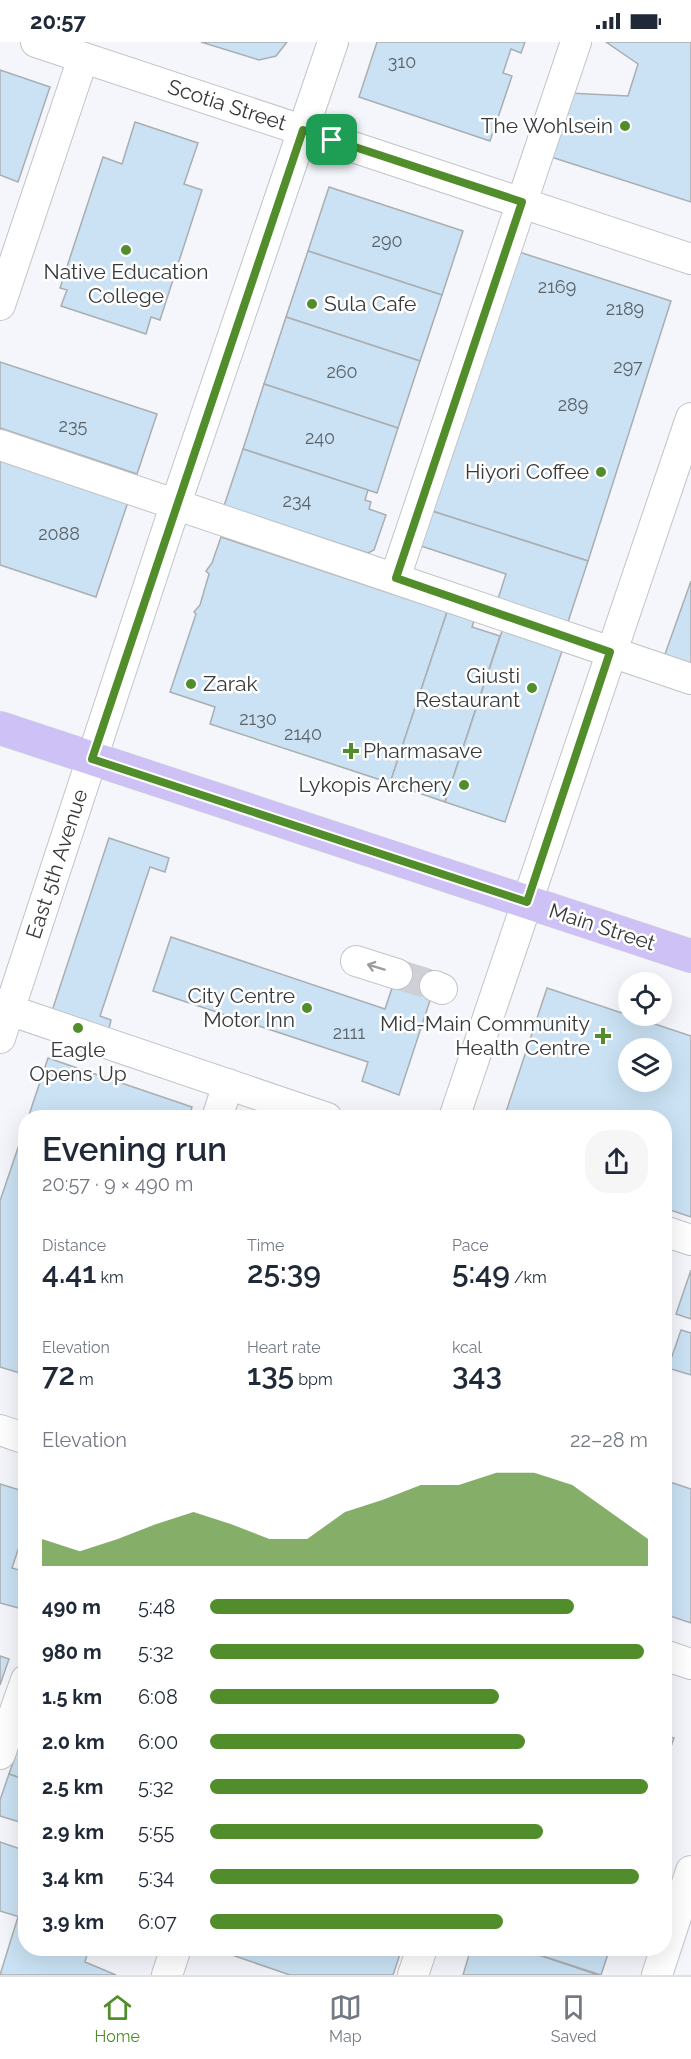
<!DOCTYPE html>
<meta charset="utf-8">
<style>
:root{--surface:#fff;--page:#f6f6f7;--text:#1f2937;--muted:#747a83;--line:#e0e1e3;--accent:#528d2b}
body{margin:0;font-family:Raleway,sans-serif;background:var(--page);color:var(--text);height:100vh;display:flex;flex-direction:column;font-size:22px;white-space:nowrap}
*{box-sizing:border-box;margin:0}
p{font-size:20px;color:var(--muted)}
.icon{flex:none;width:33px;height:33px;fill:none;stroke:currentColor;stroke-width:2;stroke-linecap:round;stroke-linejoin:round}
.map{position:relative;flex:1;overflow:hidden}
.sheet{position:absolute;left:18px;top:1068px;width:654px;height:846px;display:flex;flex-direction:column;background:var(--surface);border-radius:24px;box-shadow:0 6px 24px #0002}
.sheet>*{flex:none}
.controls{position:absolute;left:618px;top:930px;display:grid;gap:12px}
.controls a{display:grid;place-items:center;width:54px;height:54px;border-radius:50%;background:var(--surface);box-shadow:0 6px 24px #0002;font-size:30px}
.pin{position:absolute;display:grid;place-items:center;width:51px;height:51px;color:#fff;margin:-26px;border-radius:12px;box-shadow:0 3px 9px #0006}
.round{display:grid;place-items:center;flex:none;width:63px;height:63px;border-radius:24px;background:var(--page)}
.headline{display:flex;align-items:center;justify-content:space-between;height:102px;padding:0 24px}
h1{font-size:33px;font-weight:600;line-height:45px}
.stats{display:grid;grid-template-columns:repeat(3,1fr);gap:9px;height:102px;padding:6px 24px}
.stats div{display:grid;align-content:center}
.stats b{font-size:30px;font-weight:600}
.stats small{font-size:16px;font-weight:400}
.stats p{font-size:16px}
.chart{height:168px;padding:12px 24px}
.chart p{display:flex;justify-content:space-between}
.chart svg{width:100%;height:108px;margin-top:6px;fill:var(--accent);opacity:.7}
ul{padding:0 24px;list-style:none;font-size:20px}
li{display:grid;grid-template-columns:96px 72px 1fr;align-items:center;height:45px}
li i{height:15px;border-radius:8px;background:var(--accent)}
.status{display:flex;justify-content:space-between;align-items:center;height:42px;padding:0 30px;background:var(--surface);direction:ltr}
.status svg{height:16px;fill:currentColor}
.dock{display:flex;justify-content:space-around;align-items:center;height:84px;border-top:2px solid var(--line);background:var(--surface);font-size:16px;color:var(--muted)}
.dock a{display:grid;justify-items:center;gap:3px}
.dock .selected{color:var(--accent)}
.map>svg:first-child{display:block}
.building{fill:#cae2f4;stroke:#aaaeb1;stroke-width:1.5;fill-rule:evenodd}
.lines{fill:none;stroke-linecap:round;stroke-linejoin:round}
.minor-tunnel{stroke:#ced0d5;stroke-width:30;stroke-dasharray:30 15;stroke-linecap:butt}
.minor-casing{stroke:#c2c4c9;stroke-width:32}
.major-casing{stroke:#d3d3d4;stroke-width:34}
.minor{stroke:#fff;stroke-width:30}
.major{stroke:#cdc1f5;stroke-width:33}
.oneway{stroke:#9c9c9d}
.route-casing{stroke:#fff;stroke-width:12}
.route{stroke:#528d2b;stroke-width:8}
.poi-dot{fill:#528d2b;stroke:#fff;stroke-width:2}
.labels{text-anchor:middle;stroke-width:5;stroke-linejoin:round;paint-order:stroke}
.number-label{font-size:18px;fill:#5c6369}
.street-label{font-size:21px;fill:#38393b;stroke:#fff}
.poi-label{font-size:21px;fill:#38393b;stroke:#fff;text-anchor:end}
</style>
<div class="status"><b>20:57</b><svg viewBox="0 0 49 12"><path d="M0 12V9h3v3zM5 12V6h3v6zM10 12V3h3v9zM15 12V0h3v12zM26 1h20v11H26zM47 4h2v5h-2z"/></svg></div>
<div class="map">
<svg width="691" height="1933" viewBox="0 0 691 1933">
<rect width="100%" height="100%" fill="#f4f6fb"/>
<g class="building">
<polygon points="201,0 287,0 276,14 259,18"/>
<polygon points="377,0 525,0 521,11 511,7 503,31 512,34 490,99 359,55"/>
<polygon points="606,0 691,0 691,160 548,114 569,51 628,54 638,22"/>
<polygon points="0,28 50,45 18,140 0,133"/>
<polygon points="135,80 198,101 184,142 202,148 160,278 151,275 146,292 61,264 67,248 60,246 103,115 122,122"/>
<polygon points="329,145 463,189 442,253 308,209"/>
<polygon points="308,209 442,253 420,319 286,275"/>
<polygon points="516,209 671,259 588,519 432,469"/>
<polygon points="286,275 420,319 398,386 264,342"/>
<polygon points="0,320 157,372 137,432 0,386"/>
<polygon points="264,342 398,386 377,451 243,407"/>
<polygon points="243,407 368,448 365,458 371,460 369,467 386,473 374,508 368,511 224,464"/>
<polygon points="0,418 128,460 96,555 0,523"/>
<polygon points="432,469 588,519 567,583 497,560 506,532 421,504"/>
<polygon points="221,495 447,570 390,741 210,682 215,665 170,650 196,572 194,570 200,563 209,532 206,529 212,521"/>
<polygon points="691,539 691,625 664,615"/>
<polygon points="447,570 474,579 472,585 500,594 445,760 390,741"/>
<polygon points="505,580 565,600 505,780 445,760"/>
<polygon points="109,796 169,816 165,830 150,825 100,974 111,978 108,991 51,972"/>
<polygon points="171,895 385,967 401,919 439,931 399,1053 362,1039 368,1020 153,949"/>
<path d="M547,946L691,994V1175L664,1166V1076H504ZM628,1006H662V1040H628Z"/>
<polygon points="48,1016 192,1065 189,1076 28,1076"/>
<polygon points="26,1082 26,1333 0,1325 0,1159"/>
<polygon points="691,1228 691,1277 676,1272"/>
<polygon points="681,1288 691,1291 691,1333 668,1326"/>
<polygon points="664,1438 691,1447 691,1581 664,1572"/>
<polygon points="0,1442 26,1450 26,1501 21,1499 12,1526 26,1530 26,1568 0,1561"/>
<polygon points="0,1614 9,1617 0,1643"/>
<polygon points="26,1683 26,1738 9,1732"/>
<polygon points="664,1693 674,1696 664,1724"/>
<polygon points="9,1732 26,1738 26,1782 0,1774 0,1758"/>
<polygon points="0,1800 26,1809 26,1877 0,1869"/>
<polygon points="18,1875 26,1877 26,1906 89,1906 85,1920 116,1933 0,1933"/>
<polygon points="224,1906 402,1906 393,1933 290,1933 223,1910"/>
<polygon points="471,1906 518,1906 598,1933 463,1933"/>
<polygon points="518,1906 610,1906 601,1933"/>
</g>
<g class="lines">
<polyline class="minor-tunnel" points="397,932 435,944"/>
<defs>
<g id="minor">
<polyline points="36,0 691,217"/>
<polyline points="0,263 83,16"/>
<polyline points="0,403 691,637"/>
<polyline points="395,536 576,0"/>
<polyline points="356,919 397,932"/>
<polyline points="435,944 442,947"/>
<polyline points="0,965 327,1076"/>
<polyline points="0,996 175,464 333,0"/>
<polyline points="217,1076 228,1042"/>
<polyline points="454,1076 691,376"/>
<polyline points="664,1189 691,1198"/>
<polyline points="0,1388 26,1397"/>
<polyline points="664,1613 691,1622"/>
<polyline points="0,1712 26,1638"/>
<polyline points="167,1933 176,1906"/>
<polyline points="413,1933 422,1906"/>
<polyline points="657,1933 691,1829"/>
</g>
<polyline id="major" points="0,686 691,914"/>
</defs>
<use href="#minor" class="minor-casing"/>
<use href="#major" class="major-casing"/>
<use href="#minor" class="minor"/>
<use href="#major" class="major"/>
</g>
<defs><path id="oneway-shaft" d="M-6 0H5M1.5-3L5.5 0L1.5 3" fill="none" stroke-width="1.6" stroke-linecap="round" stroke-linejoin="round" transform="scale(1.5)"/></defs>
<use class="oneway" href="#oneway-shaft" transform="translate(376 925) rotate(-163)"/>
<g class="lines">
<defs>
<polygon id="route" points="303,88 522,160 396,536 610,610 527,860 92,717"/>
</defs>
<use href="#route" class="route-casing"/>
<use href="#route" class="route"/>
</g>
<g class="poi-dot">
<circle cx="625" cy="84" r="6"/>
<circle cx="126" cy="208" r="6"/>
<circle cx="312" cy="262" r="6"/>
<circle cx="601" cy="430" r="6"/>
<circle cx="191" cy="642" r="6"/>
<circle cx="532" cy="646" r="6"/>
<path d="M348 700h6v6h6v6h-6v6h-6v-6h-6v-6h6z"/>
<circle cx="464" cy="743" r="6"/>
<circle cx="307" cy="966" r="6"/>
<circle cx="78" cy="986" r="6"/>
<path d="M600 985h6v6h6v6h-6v6h-6v-6h-6v-6h6z"/>
</g>
<g class="labels">
<g class="number-label">
<text x="402" y="26">310</text>
<text x="387" y="205">290</text>
<text x="557" y="251">2169</text>
<text x="625" y="273">2189</text>
<text x="628" y="331">297</text>
<text x="342" y="336">260</text>
<text x="573" y="369">289</text>
<text x="73" y="390">235</text>
<text x="320" y="402">240</text>
<text x="297" y="465">234</text>
<text x="59" y="498">2088</text>
<text x="258" y="683">2130</text>
<text x="303" y="698">2140</text>
<text x="349" y="997">2111</text>
</g>
<g class="street-label">
<text transform="translate(227 63) rotate(18)" y="7">Scotia Street</text>
<text transform="translate(57 822) rotate(-72)" y="7">East 5th Avenue</text>
<text transform="translate(602 885) rotate(18)" y="7">Main Street</text>
</g>
<g class="poi-label">
<text x="613" y="91">The Wohlsein</text>
<text x="126" y="237" text-anchor="middle">Native Education<tspan x="126" dy="24">College</tspan></text>
<text x="324" y="269" text-anchor="start">Sula Cafe</text>
<text x="589" y="437">Hiyori Coffee</text>
<text x="520" y="641">Giusti<tspan x="520" dy="24">Restaurant</tspan></text>
<text x="203" y="649" text-anchor="start">Zarak</text>
<text x="363" y="716" text-anchor="start">Pharmasave</text>
<text x="452" y="750">Lykopis Archery</text>
<text x="295" y="961">City Centre<tspan x="295" dy="24">Motor Inn</tspan></text>
<text x="590" y="989">Mid-Main Community<tspan x="590" dy="24">Health Centre</tspan></text>
<text x="78" y="1015" text-anchor="middle">Eagle<tspan x="78" dy="24">Opens Up</tspan></text>
</g>
</g>
</svg>
<div class="controls">
<a><svg class="icon" aria-label="locate" viewBox="0 0 24 24"><circle cx="12" cy="12" r="6"/><path d="M12 2v4M12 18v4M2 12h4M18 12h4"/></svg></a>
<a><svg class="icon" aria-label="layers" viewBox="0 0 24 24"><path d="M12 4l9 5-9 5-9-5zM3 14l9 5 9-5"/></svg></a>
</div>
<div class="pin" style="left:332px;top:98px;background:#1e9e55"><svg class="icon" aria-label="arrive" viewBox="0 0 24 24"><path d="M6 21V4h12l-3 4 3 4H6"/></svg></div>
<section class="sheet">
<div class="headline"><div><h1>Evening run</h1><p>20:57 · 9 × 490 m</p></div><a class="round"><svg class="icon" aria-label="share" viewBox="0 0 24 24"><path d="M12 15V3M7 8l5-5 5 5M5 13v7h14v-7"/></svg></a></div>
<div class="stats">
<div><p>Distance</p><b>4.41<small> km</small></b></div>
<div><p>Time</p><b>25:39</b></div>
<div><p>Pace</p><b>5:49<small> /km</small></b></div>
</div>
<div class="stats">
<div><p>Elevation</p><b>72<small> m</small></b></div>
<div><p>Heart rate</p><b>135<small> bpm</small></b></div>
<div><p>kcal</p><b>343</b></div>
</div>
<div class="chart"><p><span>Elevation</span>22–28 m</p>
<svg viewBox="0 0 160 44" preserveAspectRatio="none"><path d="M0 44V33L10 38L20 33L30 27L40 22L50 27L60 33L70 33L80 22L90 17L100 11L110 11L120 6L130 6L140 11L150 22L160 33V44z"/></svg>
</div>
<ul>
<li><b>490 m</b>5:48<i style="width:83%"></i></li>
<li><b>980 m</b>5:32<i style="width:99%"></i></li>
<li><b>1.5 km</b>6:08<i style="width:66%"></i></li>
<li><b>2.0 km</b>6:00<i style="width:72%"></i></li>
<li><b>2.5 km</b>5:32<i style="width:100%"></i></li>
<li><b>2.9 km</b>5:55<i style="width:76%"></i></li>
<li><b>3.4 km</b>5:34<i style="width:98%"></i></li>
<li><b>3.9 km</b>6:07<i style="width:67%"></i></li>
</ul>
</section>
</div>
<nav class="dock">
<a class="selected"><svg class="icon" aria-label="home" viewBox="0 0 24 24"><path d="M3 11l9-7 9 7M6 9v11h12V9"/></svg>Home</a>
<a><svg class="icon" aria-label="map" viewBox="0 0 24 24"><path d="M3 6l6-2 6 2 6-2v14l-6 2-6-2-6 2zM9 4v14M15 6v14"/></svg>Map</a>
<a><svg class="icon" aria-label="saved" viewBox="0 0 24 24"><path d="M7 4h10v16l-5-4-5 4z"/></svg>Saved</a>
</nav>
